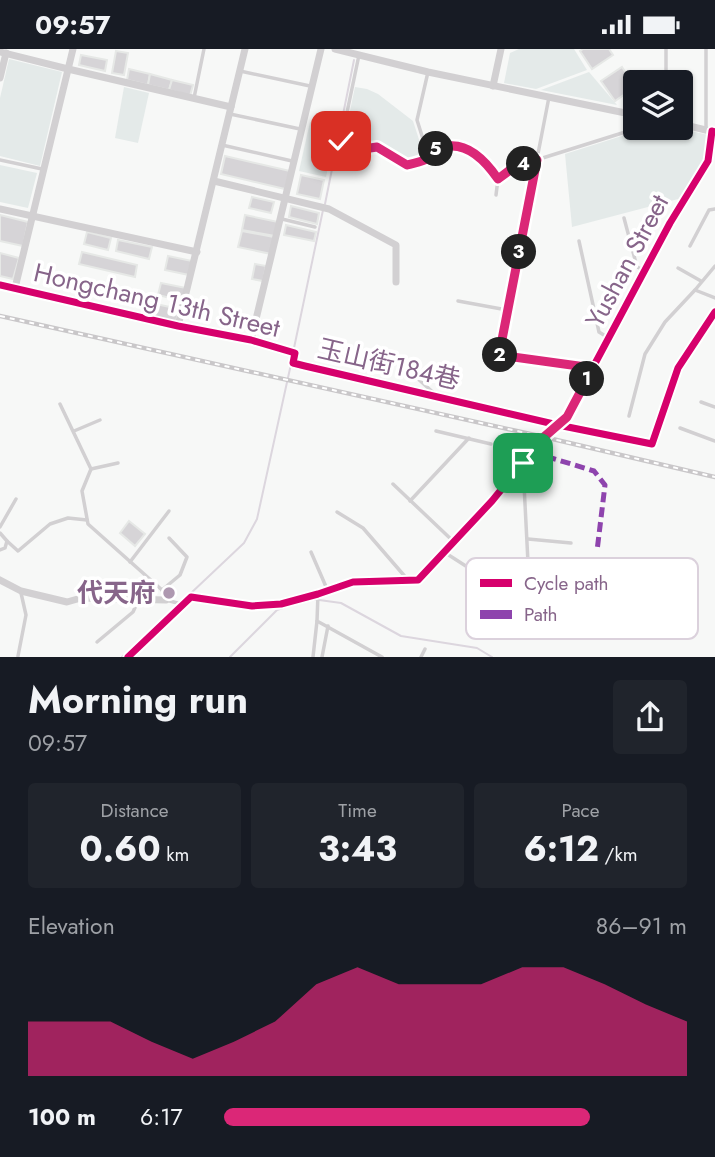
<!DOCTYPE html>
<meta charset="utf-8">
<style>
:root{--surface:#171b24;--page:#20242c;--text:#f1f3f6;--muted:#9ea1a6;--accent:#db2777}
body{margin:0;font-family:Jost,"Noto Sans TC",sans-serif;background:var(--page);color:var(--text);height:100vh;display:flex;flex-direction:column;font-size:26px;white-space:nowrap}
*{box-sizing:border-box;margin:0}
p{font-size:23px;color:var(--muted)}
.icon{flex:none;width:38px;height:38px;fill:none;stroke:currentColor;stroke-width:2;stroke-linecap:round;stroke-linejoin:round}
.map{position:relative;height:608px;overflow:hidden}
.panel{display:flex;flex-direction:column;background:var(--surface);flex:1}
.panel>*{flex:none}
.fabs{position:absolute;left:623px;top:21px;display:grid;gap:14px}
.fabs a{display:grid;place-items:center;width:70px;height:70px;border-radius:7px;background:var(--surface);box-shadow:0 2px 5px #0004;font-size:35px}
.pin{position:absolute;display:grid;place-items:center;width:60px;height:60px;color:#fff;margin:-30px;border-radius:14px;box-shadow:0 4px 10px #0006}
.km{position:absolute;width:35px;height:35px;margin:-18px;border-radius:50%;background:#222;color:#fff;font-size:19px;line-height:35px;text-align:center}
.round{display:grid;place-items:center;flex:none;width:74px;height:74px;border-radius:7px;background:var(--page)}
.overview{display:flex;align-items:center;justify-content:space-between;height:119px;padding:0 28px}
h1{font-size:38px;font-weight:700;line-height:52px}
.stats{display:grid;grid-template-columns:repeat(3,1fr);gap:10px;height:119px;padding:7px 28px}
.stats div{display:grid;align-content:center;border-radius:7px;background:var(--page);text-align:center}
.stats b{font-size:35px;font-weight:700}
.stats small{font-size:19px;font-weight:400}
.stats p{font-size:19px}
.chart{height:196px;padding:14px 28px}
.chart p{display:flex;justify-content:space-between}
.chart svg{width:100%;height:126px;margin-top:7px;fill:var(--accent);opacity:.7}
ul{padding:0 28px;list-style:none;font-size:23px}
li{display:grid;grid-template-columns:112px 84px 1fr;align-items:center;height:52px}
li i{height:18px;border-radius:9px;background:var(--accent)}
.status{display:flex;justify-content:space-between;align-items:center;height:49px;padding:0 35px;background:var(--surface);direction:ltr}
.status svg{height:19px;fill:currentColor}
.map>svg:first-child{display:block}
.green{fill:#e4eae9}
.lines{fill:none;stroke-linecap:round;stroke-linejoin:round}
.stream{stroke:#dcd6de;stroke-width:2}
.building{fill:#d6d4d7;stroke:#e6e8e6;stroke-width:2}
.lane{stroke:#d2d0d2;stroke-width:3.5}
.street{stroke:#d2d0d2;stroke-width:7}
.rail-casing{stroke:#c9c7c9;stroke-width:4.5}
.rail{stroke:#fff;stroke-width:2;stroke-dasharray:5;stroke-linecap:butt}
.quiet{stroke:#8e44ad;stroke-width:5;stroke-dasharray:10 5;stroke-linecap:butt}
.cycleway-casing{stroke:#fff;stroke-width:11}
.cycleway{stroke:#d6006c;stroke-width:7}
.route-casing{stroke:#fff;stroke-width:14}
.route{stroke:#db2777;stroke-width:9}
.poi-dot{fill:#ae98b0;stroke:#fff;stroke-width:2.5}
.labels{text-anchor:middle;stroke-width:7;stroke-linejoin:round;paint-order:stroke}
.street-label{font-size:26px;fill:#87658a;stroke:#fff}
.poi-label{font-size:26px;font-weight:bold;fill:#87658a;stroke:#fff;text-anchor:end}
.key{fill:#fff;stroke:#dbd1dc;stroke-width:2}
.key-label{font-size:19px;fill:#87658a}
</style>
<div class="status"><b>09:57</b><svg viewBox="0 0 49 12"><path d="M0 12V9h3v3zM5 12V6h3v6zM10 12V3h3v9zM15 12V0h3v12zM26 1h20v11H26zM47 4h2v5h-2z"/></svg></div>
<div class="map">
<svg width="715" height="608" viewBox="0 0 715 608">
<rect width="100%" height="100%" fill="#f7f8f7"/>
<g class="green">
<polygon points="519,0 574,0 587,21 536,40 504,34 510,4"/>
<polygon points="9,10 62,23 40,117 0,107 0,49"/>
<polygon points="589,23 617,56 541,41"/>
<polygon points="124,38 149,44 138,94 115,89"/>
<polygon points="355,38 367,40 378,45 413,72 424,106 406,112 382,97 344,90"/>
<polygon points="310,73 336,79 326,128 299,122"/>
<polygon points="647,79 679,79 708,86 703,113 682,149 572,178 565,105"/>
<polygon points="0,116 37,124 28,159 0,153"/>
</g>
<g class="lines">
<g class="stream">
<polyline points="325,155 354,11"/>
<polyline points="294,299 323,161"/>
<polyline points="190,545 244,494 257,470 291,315"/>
<polyline points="312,550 341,554 401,587 477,599 492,608"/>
<polyline points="122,608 168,565"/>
<polyline points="230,608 277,561 300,553"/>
</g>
</g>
<g class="building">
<polygon points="583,0 609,0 613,6 592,20 580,2"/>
<polygon points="116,2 128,4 124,26 112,24"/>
<polygon points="81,6 107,11 105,22 79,16"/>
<polygon points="622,18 635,38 615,52 601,32"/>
<polygon points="129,20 150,25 148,36 127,31"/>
<polygon points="150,25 172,31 169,41 148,36"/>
<polygon points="172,31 193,36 190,47 169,41"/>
<polygon points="225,107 290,122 285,140 221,125"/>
<polygon points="301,126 324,131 320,150 297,145"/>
<polygon points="252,148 274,153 271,164 249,159"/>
<polygon points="291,157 319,164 317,175 289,168"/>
<polygon points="0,166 28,173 23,197 0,192"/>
<polygon points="245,166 278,173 275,187 242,181"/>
<polygon points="286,176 316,183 314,192 284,186"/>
<polygon points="242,182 274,188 271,205 238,198"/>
<polygon points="87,183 111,189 108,201 84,195"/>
<polygon points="118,191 152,198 149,210 116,202"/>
<polygon points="82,203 137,216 135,228 79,215"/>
<polygon points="0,204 19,209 13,230 0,227"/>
<polygon points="168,207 192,212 189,226 165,221"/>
<polygon points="255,215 266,217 263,232 252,230"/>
<polygon points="161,234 186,239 183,252 158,246"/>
<polygon points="156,255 179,260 176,273 153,269"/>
<polygon points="129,472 145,485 135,497 120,484"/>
</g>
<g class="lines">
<g class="lane">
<polyline points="359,6 341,92 370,99 377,98 407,116 429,109"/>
<polyline points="240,22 310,37"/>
<polyline points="428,23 417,71 429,109 437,99 454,96 471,102 487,114 498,130 496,146"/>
<polyline points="639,33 640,33"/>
<polyline points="666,33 666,0"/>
<polyline points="549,48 499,306 590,319"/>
<polyline points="194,49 204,0"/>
<polyline points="230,65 300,80"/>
<polyline points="706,81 706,0"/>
<polyline points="222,96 292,112"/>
<polyline points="0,111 42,120"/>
<polyline points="498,130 514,118 638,79"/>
<polyline points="624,169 637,218 644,221"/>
<polyline points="282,170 315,178"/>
<polyline points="579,192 599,283 607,288"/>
<polyline points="690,197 709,161 715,160"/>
<polyline points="678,219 701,232"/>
<polyline points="695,241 715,217"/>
<polyline points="458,252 507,261"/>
<polyline points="388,303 436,346"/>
<polyline points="701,353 715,358"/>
<polyline points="60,355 91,420 82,442 88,475 162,541 165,549"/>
<polyline points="629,367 645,305 665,273 695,241 715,249"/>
<polyline points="680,379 715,392"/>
<polyline points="74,382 100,371"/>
<polyline points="436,382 491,395"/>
<polyline points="523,416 529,533"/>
<polyline points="91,420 118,414"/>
<polyline points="393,435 454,493"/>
<polyline points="410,452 469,389"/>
<polyline points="337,463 363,479 408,531"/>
<polyline points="0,478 16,450"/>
<polyline points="0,484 7,492 5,499 0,501"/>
<polyline points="528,490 571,494"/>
<polyline points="7,492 18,502 50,475 68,469 87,471"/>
<polyline points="311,503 327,540"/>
<polyline points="444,503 472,521 510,522"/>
<polyline points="130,513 169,462"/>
<polyline points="162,541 180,526 187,508 169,489"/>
<polyline points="318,545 317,572 382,608"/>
<polyline points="166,551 181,555"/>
<polyline points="97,593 133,563 138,552"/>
<polyline points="18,607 26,566 21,544"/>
<polyline points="313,608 317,572"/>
<polyline points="322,608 328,577"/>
<polyline points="421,608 425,600"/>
</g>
<g class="street">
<polyline points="335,0 428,23 635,66"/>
<polyline points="0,3 68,20 231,58"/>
<polyline points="0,29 6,4"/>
<polyline points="493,37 501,0"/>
<polyline points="681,75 714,83"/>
<polyline points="214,132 329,160 396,196 396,233"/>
<polyline points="0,160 197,203"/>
<polyline points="0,236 178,277 251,291 295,304 293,314 305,317 558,376 652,395 678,319 715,263"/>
<polyline points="15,239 73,0"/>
<polyline points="178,277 245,0"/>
<polyline points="251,291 321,0"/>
<polyline points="0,531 21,542 67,553 81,549 166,551"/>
<polyline points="128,608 191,548 252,557 281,555 318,545 353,533 418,531 492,452 544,388 567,367 670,174 708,112 712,82"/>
</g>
<defs>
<polyline id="rail" points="0,267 544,388 715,428"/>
</defs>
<use href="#rail" class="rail-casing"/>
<use href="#rail" class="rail"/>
<polyline class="quiet" points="532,403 594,422 605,436 597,502"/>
<defs>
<g id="cycleway">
<polyline points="0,236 178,277 251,291 295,304 293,314 305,317 558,376 652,395 678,319 715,263"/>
<polyline points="128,608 191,548 252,557 281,555 318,545 353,533 418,531 492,452 544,388 567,367 670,174 708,112 712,82 715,83"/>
</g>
</defs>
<use href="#cycleway" class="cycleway-casing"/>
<use href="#cycleway" class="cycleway"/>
</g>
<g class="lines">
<defs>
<path id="route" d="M341,92L370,99L377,98L407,116C413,114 423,113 428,109C433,106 434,101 440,99C465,90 485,111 498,130L514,118L537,111L499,306L593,319L567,368L544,388L523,414"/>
</defs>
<use href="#route" class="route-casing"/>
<use href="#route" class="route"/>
</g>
<circle class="poi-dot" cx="169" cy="544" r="7"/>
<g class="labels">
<g class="street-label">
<text transform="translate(627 212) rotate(-62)" y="9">Yushan Street</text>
<text transform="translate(157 251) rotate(13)" y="9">Hongchang 13th Street</text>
<text transform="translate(389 315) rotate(13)" y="9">玉山街184巷</text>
</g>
<g class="poi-label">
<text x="155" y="553">代天府</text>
</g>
</g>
<rect x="466" y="509" width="232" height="81" rx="10" class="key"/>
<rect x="480" y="530" width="32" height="8" fill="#d6006c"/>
<rect x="480" y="561" width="32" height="9" fill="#8e44ad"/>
<g class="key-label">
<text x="524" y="541">Cycle path</text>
<text x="524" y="572">Path</text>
</g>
</svg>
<div class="fabs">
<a><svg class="icon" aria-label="layers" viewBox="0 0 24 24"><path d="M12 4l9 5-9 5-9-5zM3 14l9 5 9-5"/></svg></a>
</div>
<div class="pin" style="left:523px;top:414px;background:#1e9e55"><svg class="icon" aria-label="arrive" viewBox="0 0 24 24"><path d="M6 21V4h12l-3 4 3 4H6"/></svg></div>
<div class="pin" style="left:341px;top:92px;background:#d93025"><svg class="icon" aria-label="check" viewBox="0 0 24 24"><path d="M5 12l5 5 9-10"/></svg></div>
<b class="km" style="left:587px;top:330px">1</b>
<b class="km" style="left:500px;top:306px">2</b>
<b class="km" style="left:519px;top:203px">3</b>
<b class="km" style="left:524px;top:115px">4</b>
<b class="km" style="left:436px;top:100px">5</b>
</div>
<section class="panel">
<div class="overview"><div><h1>Morning run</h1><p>09:57</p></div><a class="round"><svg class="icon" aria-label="share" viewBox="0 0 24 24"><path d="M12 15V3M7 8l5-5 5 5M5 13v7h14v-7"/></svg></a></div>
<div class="stats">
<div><p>Distance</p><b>0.60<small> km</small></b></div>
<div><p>Time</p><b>3:43</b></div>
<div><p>Pace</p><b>6:12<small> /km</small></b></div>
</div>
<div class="chart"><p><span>Elevation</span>86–91 m</p>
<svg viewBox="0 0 160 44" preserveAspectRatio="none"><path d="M0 44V25L10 25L20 25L30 32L40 38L50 32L60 25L70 12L80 6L90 12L100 12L110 12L120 6L130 6L140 12L150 19L160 25V44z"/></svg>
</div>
<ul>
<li><b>100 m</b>6:17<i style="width:79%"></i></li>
</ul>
</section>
